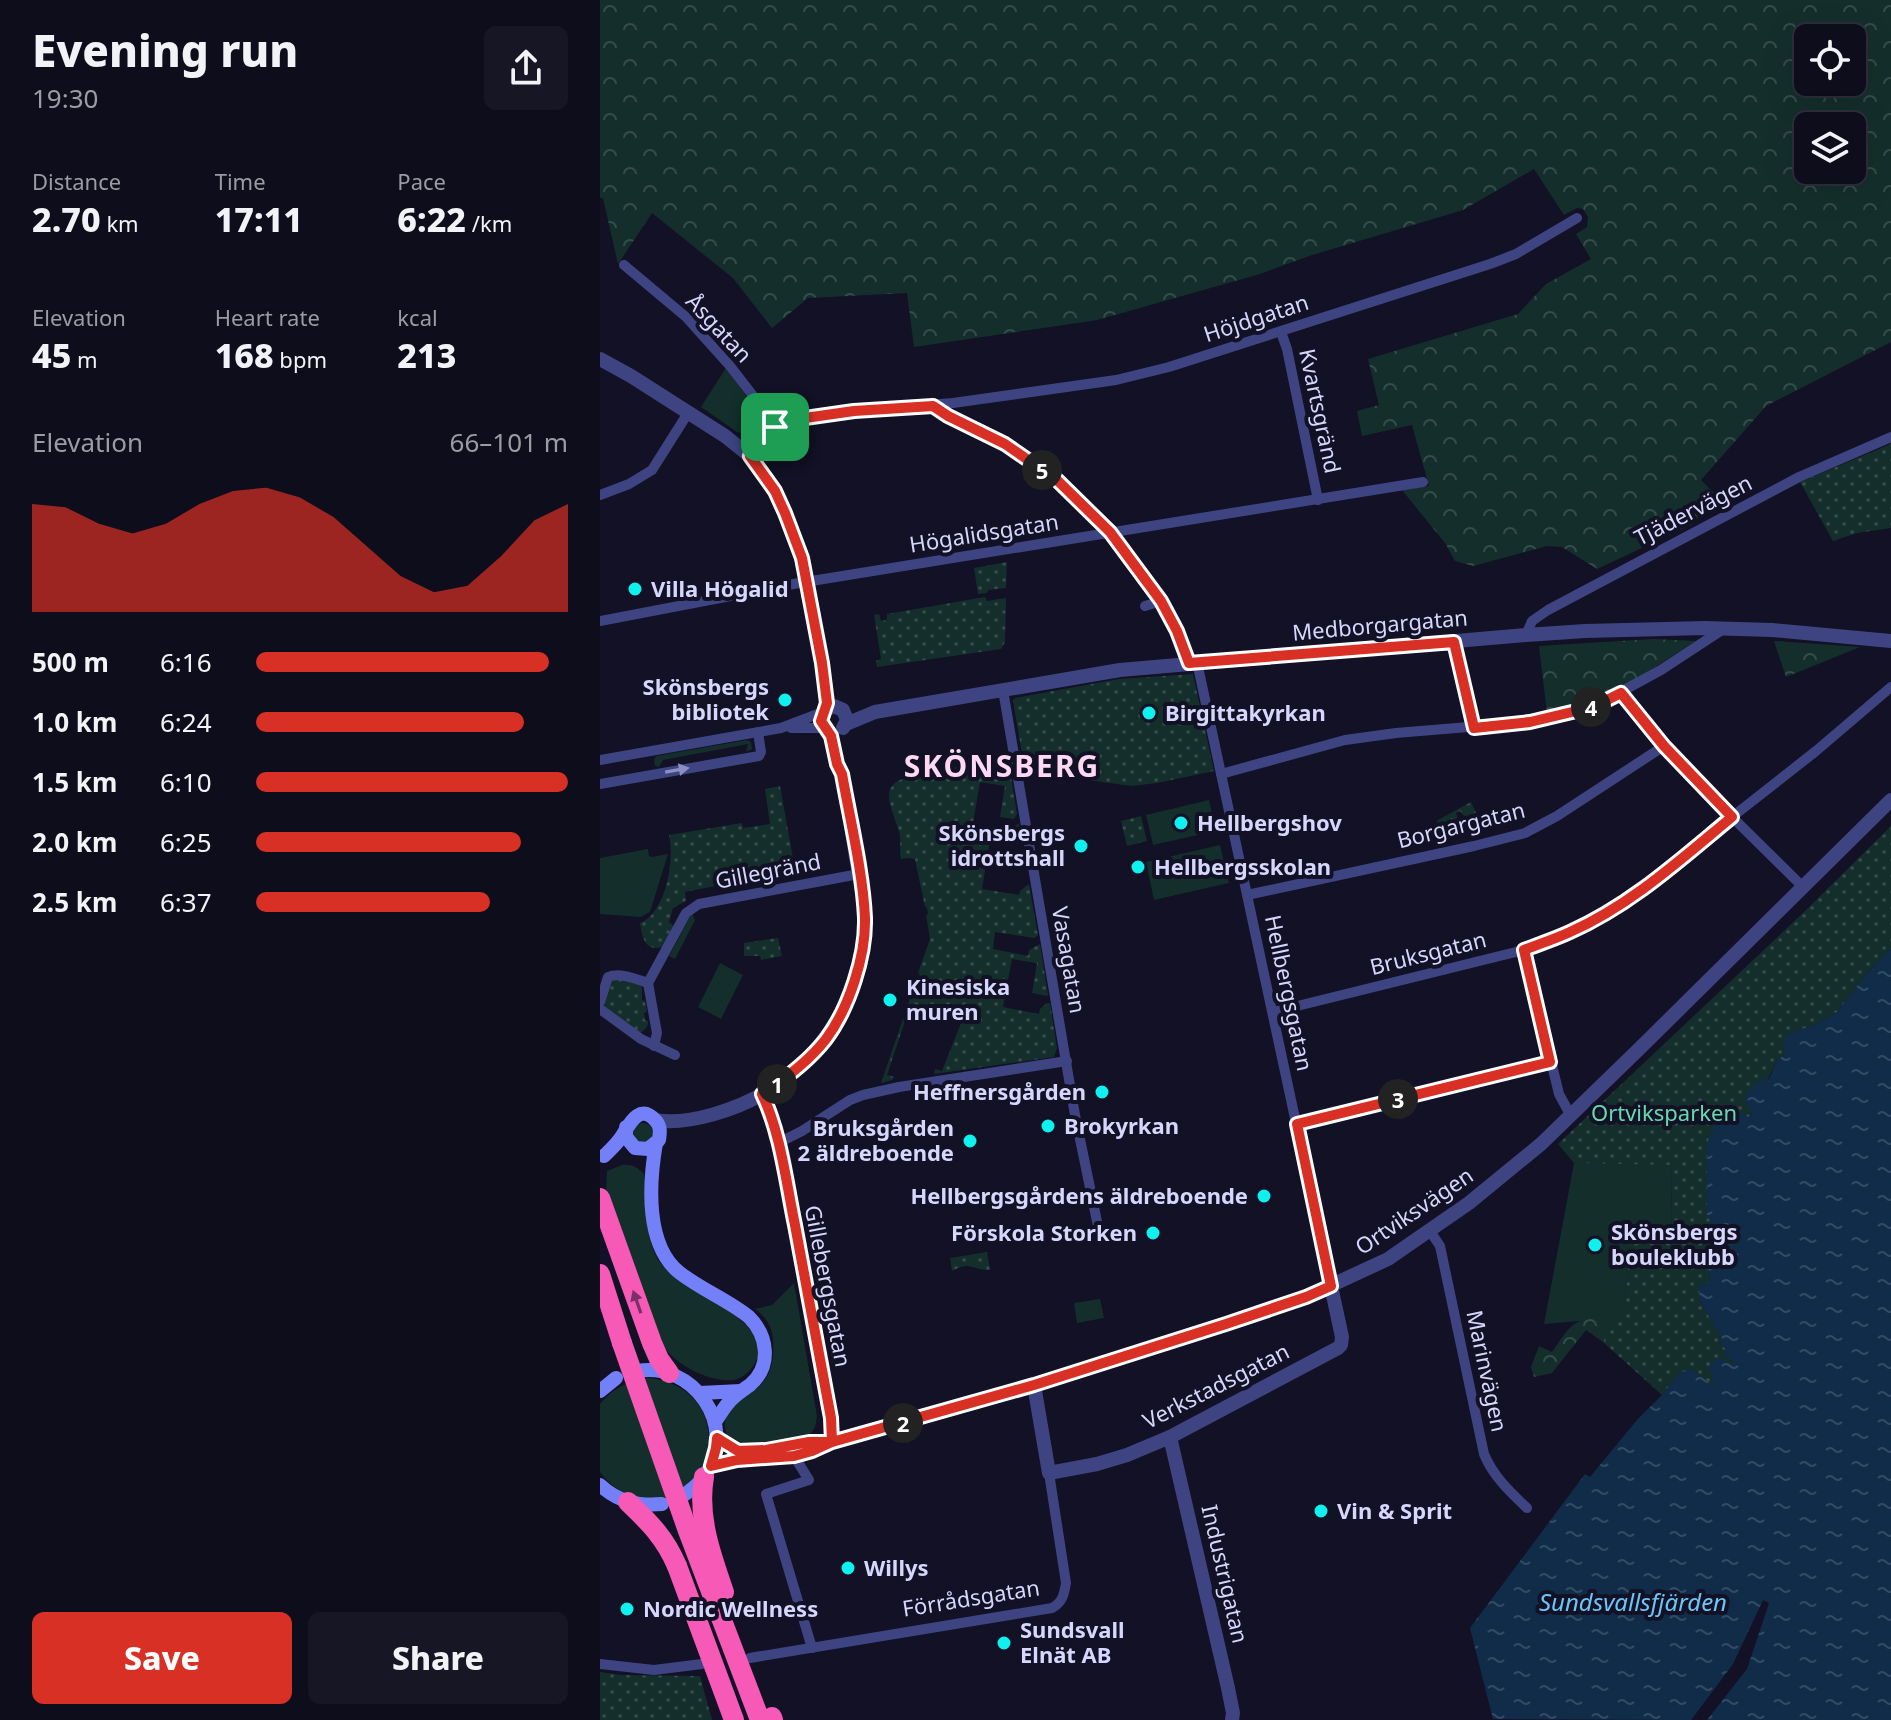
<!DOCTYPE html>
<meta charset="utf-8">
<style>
:root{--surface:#0e0d1c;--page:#171625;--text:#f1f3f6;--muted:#9b9ca3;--line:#2e2d3b;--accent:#d93025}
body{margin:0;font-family:"Noto Sans",sans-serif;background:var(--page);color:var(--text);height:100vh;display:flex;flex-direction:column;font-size:30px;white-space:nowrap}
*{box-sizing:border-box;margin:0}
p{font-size:26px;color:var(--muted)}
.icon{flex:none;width:44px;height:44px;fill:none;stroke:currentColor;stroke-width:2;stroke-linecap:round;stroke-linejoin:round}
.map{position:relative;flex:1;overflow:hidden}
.drawer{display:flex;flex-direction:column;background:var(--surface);width:600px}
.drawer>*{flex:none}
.controls{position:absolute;left:1194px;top:24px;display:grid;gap:16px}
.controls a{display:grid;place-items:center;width:72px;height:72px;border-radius:12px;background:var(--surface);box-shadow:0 8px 32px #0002,0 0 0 2px var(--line);font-size:40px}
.pin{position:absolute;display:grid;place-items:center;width:68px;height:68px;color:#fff;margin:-34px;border-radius:16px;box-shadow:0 4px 12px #0006}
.km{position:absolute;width:40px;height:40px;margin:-20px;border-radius:50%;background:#222;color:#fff;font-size:22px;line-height:40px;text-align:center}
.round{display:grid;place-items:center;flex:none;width:84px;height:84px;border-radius:12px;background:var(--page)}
.overview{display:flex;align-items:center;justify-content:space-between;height:136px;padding:0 32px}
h1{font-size:44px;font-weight:800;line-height:60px}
.figures{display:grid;grid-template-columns:repeat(3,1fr);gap:12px;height:136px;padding:8px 32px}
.figures div{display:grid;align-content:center}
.figures b{font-size:34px;font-weight:800}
.figures small{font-size:22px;font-weight:400}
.figures p{font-size:22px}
.chart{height:224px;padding:16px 32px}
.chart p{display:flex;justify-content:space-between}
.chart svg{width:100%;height:144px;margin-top:8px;fill:var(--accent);opacity:.7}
.primary-button{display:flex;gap:16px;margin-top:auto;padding:16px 32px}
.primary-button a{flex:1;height:92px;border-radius:12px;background:var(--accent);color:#fff;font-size:32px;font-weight:800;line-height:92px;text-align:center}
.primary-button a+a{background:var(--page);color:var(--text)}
ul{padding:0 32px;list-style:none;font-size:26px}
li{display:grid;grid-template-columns:128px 96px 1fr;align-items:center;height:60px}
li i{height:20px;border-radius:10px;background:var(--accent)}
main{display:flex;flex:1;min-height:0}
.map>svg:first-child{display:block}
.green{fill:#142f2b}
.forest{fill:url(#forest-crowns);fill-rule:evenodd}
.park{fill:url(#park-dots)}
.water{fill:url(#water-ripples)}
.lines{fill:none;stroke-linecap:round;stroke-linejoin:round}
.minor{stroke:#3e4482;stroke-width:10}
.tertiary{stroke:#3e4482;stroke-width:14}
.secondary{stroke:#7480f7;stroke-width:14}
.motorway{stroke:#f659b6;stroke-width:20}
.motorway-bridge{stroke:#f659b6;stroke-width:20}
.oneway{fill:#8a8ec0}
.oneway2{fill:#793166}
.route-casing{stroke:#fff;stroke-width:16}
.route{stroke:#d93025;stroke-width:10}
.poi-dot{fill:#0ff1ee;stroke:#121125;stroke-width:3}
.labels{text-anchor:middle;stroke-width:8;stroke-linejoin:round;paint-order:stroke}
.street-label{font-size:22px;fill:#d7d7fd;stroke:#121125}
.poi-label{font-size:22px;font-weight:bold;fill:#d7d7fd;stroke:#121125;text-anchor:start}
.park-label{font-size:22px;fill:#67d9af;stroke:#121125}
.water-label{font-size:24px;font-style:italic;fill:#6bc6f7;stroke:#121125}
.district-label{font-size:30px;font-weight:bold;letter-spacing:2px;fill:#fdd9f4;stroke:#121125}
</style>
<main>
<section class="drawer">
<div class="overview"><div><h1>Evening run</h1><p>19:30</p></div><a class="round"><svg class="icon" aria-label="share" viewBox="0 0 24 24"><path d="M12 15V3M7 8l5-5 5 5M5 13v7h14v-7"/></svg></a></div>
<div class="figures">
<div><p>Distance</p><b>2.70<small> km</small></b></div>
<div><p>Time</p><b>17:11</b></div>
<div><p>Pace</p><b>6:22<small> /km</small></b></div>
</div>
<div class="figures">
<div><p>Elevation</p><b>45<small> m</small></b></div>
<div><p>Heart rate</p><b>168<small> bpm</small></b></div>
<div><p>kcal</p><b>213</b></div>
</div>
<div class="chart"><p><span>Elevation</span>66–101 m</p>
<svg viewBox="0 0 160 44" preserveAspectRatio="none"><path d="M0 44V11L10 12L20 17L30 20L40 17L50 11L60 7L70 6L80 9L90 15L100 24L110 33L120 38L130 36L140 27L150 16L160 11V44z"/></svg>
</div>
<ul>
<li><b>500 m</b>6:16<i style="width:94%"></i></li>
<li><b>1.0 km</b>6:24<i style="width:86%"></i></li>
<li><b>1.5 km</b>6:10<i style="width:100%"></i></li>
<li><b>2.0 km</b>6:25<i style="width:85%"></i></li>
<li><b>2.5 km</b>6:37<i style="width:75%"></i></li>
</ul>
<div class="primary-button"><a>Save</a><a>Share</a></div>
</section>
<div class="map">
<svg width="1291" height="1720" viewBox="0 0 1291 1720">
<defs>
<pattern id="forest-crowns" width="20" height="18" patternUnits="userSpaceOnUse" patternTransform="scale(2)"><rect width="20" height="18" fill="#142f2b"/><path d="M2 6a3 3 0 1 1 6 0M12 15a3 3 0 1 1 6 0" fill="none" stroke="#354c4b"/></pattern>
<pattern id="park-dots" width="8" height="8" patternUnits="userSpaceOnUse" patternTransform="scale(2)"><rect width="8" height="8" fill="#142f2b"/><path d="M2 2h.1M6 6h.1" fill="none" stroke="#354c4b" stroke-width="1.8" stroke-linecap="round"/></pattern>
<pattern id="water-ripples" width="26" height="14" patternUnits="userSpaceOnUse" patternTransform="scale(2)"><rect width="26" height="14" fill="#112c49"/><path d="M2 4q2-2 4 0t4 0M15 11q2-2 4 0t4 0" fill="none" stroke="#334a64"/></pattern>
</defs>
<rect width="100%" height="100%" fill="#121125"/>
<g class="green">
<polygon points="126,368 162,418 163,427 156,433 144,434 137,432 101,407"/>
<polygon points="147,740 151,742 152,749 146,752 148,744 63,760 59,767 55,766 54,760 56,756"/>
<polygon points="609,800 616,831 553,845 546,815"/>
<polygon points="620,845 629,883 554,900 546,862"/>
<polygon points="48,849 49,856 52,857 68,854 50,912 41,917 0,914 0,858"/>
<polygon points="92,913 95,920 75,959 69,956"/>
<polygon points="120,963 143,975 121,1019 98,1007"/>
<circle cx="43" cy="1133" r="10"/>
<polygon points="974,1163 1072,1164 1071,1236 1031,1234 1025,1303 1022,1311 1014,1318 944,1324"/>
<path d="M22,1165C32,1164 37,1167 44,1174C46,1202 44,1233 57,1258C74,1291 176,1317 156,1361C152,1370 143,1378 134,1380C110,1383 72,1364 61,1342C54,1328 50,1311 44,1297C31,1262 19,1228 6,1193L7,1171Z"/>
<path d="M194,1283L217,1416C216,1423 216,1428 211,1433C202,1440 157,1447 145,1446C137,1446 129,1440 126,1432C118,1407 152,1397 164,1381C173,1369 174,1354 173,1339C172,1326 166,1317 155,1309L172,1305Z"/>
<polygon points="500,1299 504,1318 477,1323 474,1303"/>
<path d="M48,1378C139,1387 120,1508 41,1498C24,1495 10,1486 0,1472V1404C13,1388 28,1381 48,1378Z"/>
</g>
<g class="forest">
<path d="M0,0H1291V342L1166,406L1101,480L1116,495L1093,524L997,569L962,547L947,546L873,566L855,561L845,543L802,490L829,486L812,425L762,436L757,411L779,405L768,359L918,314L946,284L991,259L976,234L987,227L988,217L983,209L977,208L964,215L934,169L863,210L709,256L660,274L497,320L314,347L307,293L208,298L172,328L133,278L52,213L18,264L3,198H0ZM1208,38H1252V82H1208ZM1208,126H1252V170H1208Z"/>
<polygon points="1053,639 1096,641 1014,693 990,702 947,713 939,646"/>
<polygon points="1174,641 1260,647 1186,677"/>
<path d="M1022,1311L1003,1342L986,1330L952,1373L934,1377L931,1367L939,1346L952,1352C959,1343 967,1327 978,1322C993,1315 1007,1323 1022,1311Z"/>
</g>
<g class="park">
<polygon points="1291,444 1291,528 1257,533 1233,541 1200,482"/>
<polygon points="407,562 406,588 388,590 387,593 378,594 374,568"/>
<polygon points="385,597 387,601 406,598 405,642 401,649 277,667 276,661 281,659 274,615 279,614 281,621 287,620 287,614"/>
<polygon points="593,674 614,771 557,783 531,786 425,771 413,701 415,698 519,679"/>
<path d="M408,758L417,814L414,819L400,817L405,786L380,782L372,829L407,835L416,825L419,824L422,839L418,844L390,840L382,889L419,895L420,891L429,884L438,935L435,938L395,932L393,949L428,956L429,950L440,944L448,995L447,996L432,993L437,963L412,959L403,1007L439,1014L440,1009L447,1003H450L457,1048L454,1057L334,1074L335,1069L342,1071L361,1023L310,1006L287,1075L294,1077L292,1080L281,1083L315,984H317L320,974L318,973L330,939L326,915L328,914L327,908L325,907L315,859L307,858L301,859C299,847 302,838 298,828C285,792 281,781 324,773L325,778L343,775V770L362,766L364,772L377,769L376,765Z"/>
<path d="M180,786L194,864L190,865L191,871L85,892L86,901L73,908L69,922L74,926L63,947C45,952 42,937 40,923C66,913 75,860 69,835L142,823L143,828L170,824L165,789Z"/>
<polygon points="871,802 876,813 865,817 860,811 856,813 858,819 852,823 855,833 843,835 838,832 836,824 838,820"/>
<polygon points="541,816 547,841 527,846 521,821"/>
<polygon points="1291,826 1291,948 1268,972 1237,1012 1215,1025 1190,1033 1186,1054 1177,1060 1152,1113 1149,1117 1138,1239 1139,1245 1105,1254 1111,1281 1100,1301 1119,1334 1121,1345 1129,1351 1124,1354 1133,1360 1132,1365 1115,1388 1080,1372 1062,1395 1003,1342 1025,1303 1031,1234 1071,1236 1072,1165 974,1163 958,1144 1204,912"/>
<polygon points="178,938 182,956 161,960 160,956 144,956 144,943"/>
<path d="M18,979L39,984L42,987V1000L45,1001L47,1012L44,1013L45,1020L48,1021C49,1026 44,1031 40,1033L5,1008L4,1001L11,980Z"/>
<path d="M387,1252L390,1270C372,1271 374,1260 352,1271L350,1258Z"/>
<polygon points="0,1672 21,1675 100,1676 112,1720 0,1720"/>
</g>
<path class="water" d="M1291,948V1720H1107L1147,1669L1169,1603L1163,1600L1133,1664L1091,1720L893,1719L870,1628L985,1474L990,1477L1037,1420L1062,1395L1080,1372L1093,1370L1114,1387L1109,1366L1119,1358L1132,1364L1133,1360L1123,1355L1128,1351L1121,1345L1119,1334L1100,1301L1099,1286L1111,1281L1105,1254L1111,1245L1139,1244L1138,1239L1116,1233L1107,1215V1143L1119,1114L1129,1104L1148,1117L1152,1114L1145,1099C1150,1087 1156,1080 1169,1079L1177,1060L1186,1054L1183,1042L1190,1033L1215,1025L1237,1012L1268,972Z"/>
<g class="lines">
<g class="minor">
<polyline points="24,265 86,317 130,366 168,415 175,427"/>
<polyline points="681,332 687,349 718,500"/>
<path d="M333,406C357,422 385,430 409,446C487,499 558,572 589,663"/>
<polyline points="150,456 175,427 205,418 254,411 353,403 516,380 569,367 890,264 916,254 977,218"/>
<polyline points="0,495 29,484 52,470 88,413"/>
<polyline points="545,606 561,601"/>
<polyline points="0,621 199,583 823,482"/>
<polyline points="926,635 932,621 948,610 1199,477 1291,437"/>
<polyline points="854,642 874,728"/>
<polyline points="597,662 731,1286"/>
<polyline points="403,690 475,1115 500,1236"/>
<polyline points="1021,693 1064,746 1132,817 1203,887"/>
<polyline points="191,728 225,728"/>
<polyline points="0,760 181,728 223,712"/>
<polyline points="621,774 745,740 796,733 930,722 993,707 1061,670 1125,628"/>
<polyline points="0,784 159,756 161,752 158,732"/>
<polyline points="647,895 874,846 925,833 957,816 1064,746"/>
<polyline points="924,950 959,1094 971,1116"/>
<path d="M0,1002L8,977C20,972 36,979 48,983"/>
<polyline points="0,1009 41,1039 75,1055"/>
<polyline points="673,1012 924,950 970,932 1016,907 1061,875 1132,817 1216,751 1291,687"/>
<polyline points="54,1046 57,1033 48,983 86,913 99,904 259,874"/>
<polyline points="697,1124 950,1062"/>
<polyline points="178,1143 202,1131 250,1100 263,1095 299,1087 467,1061"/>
<path d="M830,1231L840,1246L884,1454C893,1476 910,1492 927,1508"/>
<polyline points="194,1456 209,1480 166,1494 212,1648"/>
<path d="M150,1658L452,1608C463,1602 464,1594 466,1583L449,1473"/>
<polyline points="0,1664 54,1670 102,1664"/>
</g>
<g class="tertiary">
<path d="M0,359L31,376L125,436L150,456L175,491L185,513L198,546L209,592L222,663L227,703L221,721L231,736L237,764L242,774C247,802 252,830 256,858C260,878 264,899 265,919C267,989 224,1056 166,1092C138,1109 88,1126 55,1120"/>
<polyline points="225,710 234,706 243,710 247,720 243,728"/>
<polyline points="246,724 275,712 520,670 926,635 985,631 1105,628 1172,630 1291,641"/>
<path d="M162,1094C181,1134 186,1182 195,1225C207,1289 219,1353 231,1418L232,1442"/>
<polyline points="434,1385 449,1473 497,1464 527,1455 570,1437 738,1348 741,1345 742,1337 731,1286"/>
<polyline points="570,1437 628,1688 633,1713 632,1720"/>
<polyline points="117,1438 138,1451 166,1450 211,1442"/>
<polyline points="111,1466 137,1460 194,1456 212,1451 232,1442 434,1385 626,1324 706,1297 788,1259 869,1203 941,1144 1038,1050 1291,800"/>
</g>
<g class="secondary">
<path d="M56,1143C49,1183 45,1246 80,1273C102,1290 128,1300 149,1317C168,1336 172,1366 150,1385C143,1390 136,1394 130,1401C124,1407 120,1415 115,1422"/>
<path d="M4,1156C10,1150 17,1144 22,1136C29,1125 39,1102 56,1121C61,1127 60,1133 59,1140L48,1149L35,1148L26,1137V1127"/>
<path d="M37,1371C93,1361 138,1425 106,1474C99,1485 89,1492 78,1499"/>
<polyline points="0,1391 16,1378"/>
<polyline points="100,1393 141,1391"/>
<path d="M0,1485C18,1502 38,1506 62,1504"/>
</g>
<g class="motorway">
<polyline points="0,1198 52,1343 59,1359 69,1373"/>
<polyline points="0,1274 22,1343"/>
<path d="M104,1477C97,1516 111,1555 124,1592"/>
<path d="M28,1502C50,1523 65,1538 77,1566"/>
<polyline points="172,1717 173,1720"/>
</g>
<g class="motorway-bridge">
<polyline points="22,1343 88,1531 160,1720"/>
<polyline points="77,1566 134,1720"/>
</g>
</g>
<defs><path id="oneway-solid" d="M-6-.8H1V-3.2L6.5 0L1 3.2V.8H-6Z" transform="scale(2)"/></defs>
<use class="oneway" href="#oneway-solid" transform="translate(77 770) rotate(-10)"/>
<use class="oneway2" href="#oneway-solid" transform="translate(37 1302) rotate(-109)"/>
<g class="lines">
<defs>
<path id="route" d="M175,427L150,456L175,491L185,513L202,558L222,663L227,703L221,721L231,736L237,764L242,774C250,819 263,873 265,918C266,956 249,1008 226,1039C209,1061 185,1079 162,1094C181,1134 186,1182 195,1225C207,1289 219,1353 231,1418L232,1442L212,1451L194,1456L137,1460L111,1466L116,1448L117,1438L138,1451L166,1450L209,1442H232L434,1385L626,1324L706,1297L731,1286L697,1124L950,1062L924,950C939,944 955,939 970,932C1031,905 1081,859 1132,817L1064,746L1021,693L993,707L930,722L874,728L854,642L589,663L577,631L561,601L510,532L457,480L405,444L348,416L333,406L254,411L205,418L175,427"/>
</defs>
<use href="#route" class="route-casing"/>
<use href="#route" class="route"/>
</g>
<g class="poi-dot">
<circle cx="35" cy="589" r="8"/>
<circle cx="185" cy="700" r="8"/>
<circle cx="549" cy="713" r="8"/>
<circle cx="581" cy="823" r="8"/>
<circle cx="481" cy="846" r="8"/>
<circle cx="538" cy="867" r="8"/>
<circle cx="290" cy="1000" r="8"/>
<circle cx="502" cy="1092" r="8"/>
<circle cx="448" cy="1126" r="8"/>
<circle cx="370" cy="1141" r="8"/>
<circle cx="664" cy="1196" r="8"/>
<circle cx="553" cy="1233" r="8"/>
<circle cx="995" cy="1245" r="8"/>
<circle cx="721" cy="1511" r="8"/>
<circle cx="248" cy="1568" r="8"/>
<circle cx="27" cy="1609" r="8"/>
<circle cx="404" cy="1643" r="8"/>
</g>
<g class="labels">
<g class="street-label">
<text transform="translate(656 318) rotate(-18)" y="8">Höjdgatan</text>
<text transform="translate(119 328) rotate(47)" y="8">Åsgatan</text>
<text transform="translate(720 411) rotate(78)" y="8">Kvartsgränd</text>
<text transform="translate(1093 510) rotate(-27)" y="8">Tjädervägen</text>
<text transform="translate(384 533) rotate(-9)" y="8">Högalidsgatan</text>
<text transform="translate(780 625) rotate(-5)" y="8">Medborgargatan</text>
<text transform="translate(861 825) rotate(-14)" y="8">Borgargatan</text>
<text transform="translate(168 871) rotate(-11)" y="8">Gillegränd</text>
<text transform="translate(828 953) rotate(-14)" y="8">Bruksgatan</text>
<text transform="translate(469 960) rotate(80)" y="8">Vasagatan</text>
<text transform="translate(689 993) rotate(78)" y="8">Hellbergsgatan</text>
<text transform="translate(814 1211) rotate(-34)" y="8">Ortviksvägen</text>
<text transform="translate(228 1286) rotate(79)" y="8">Gillebergsgatan</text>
<text transform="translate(887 1371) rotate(78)" y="8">Marinvägen</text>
<text transform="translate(616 1386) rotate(-27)" y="8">Verkstadsgatan</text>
<text transform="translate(625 1574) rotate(77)" y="8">Industrigatan</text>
<text transform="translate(371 1598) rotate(-9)" y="8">Förrådsgatan</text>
</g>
<g class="poi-label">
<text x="51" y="597">Villa Högalid</text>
<text x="169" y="695" text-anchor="end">Skönsbergs<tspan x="169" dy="25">bibliotek</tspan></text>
<text x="565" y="721">Birgittakyrkan</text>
<text x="597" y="831">Hellbergshov</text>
<text x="465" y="841" text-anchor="end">Skönsbergs<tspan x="465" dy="25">idrottshall</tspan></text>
<text x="554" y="875">Hellbergsskolan</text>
<text x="306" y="995">Kinesiska<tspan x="306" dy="25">muren</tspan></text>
<text x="486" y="1100" text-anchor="end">Heffnersgården</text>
<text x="464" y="1134">Brokyrkan</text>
<text x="354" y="1136" text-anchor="end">Bruksgården<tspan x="354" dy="25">2 äldreboende</tspan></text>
<text x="648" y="1204" text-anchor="end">Hellbergsgårdens äldreboende</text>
<text x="1011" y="1240">Skönsbergs<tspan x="1011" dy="25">bouleklubb</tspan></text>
<text x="537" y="1241" text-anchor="end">Förskola Storken</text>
<text x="737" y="1519">Vin &amp; Sprit</text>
<text x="264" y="1576">Willys</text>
<text x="43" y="1617">Nordic Wellness</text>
<text x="420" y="1638">Sundsvall<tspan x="420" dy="25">Elnät AB</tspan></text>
</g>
<g class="park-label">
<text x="1064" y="1121">Ortviksparken</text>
</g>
<g class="water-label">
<text x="1033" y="1611">Sundsvallsfjärden</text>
</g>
<g class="district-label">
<text x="402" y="777">SKÖNSBERG</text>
</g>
</g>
</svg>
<div class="controls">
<a><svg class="icon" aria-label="locate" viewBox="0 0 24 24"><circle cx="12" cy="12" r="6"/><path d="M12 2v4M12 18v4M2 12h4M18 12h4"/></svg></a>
<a><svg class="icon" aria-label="layers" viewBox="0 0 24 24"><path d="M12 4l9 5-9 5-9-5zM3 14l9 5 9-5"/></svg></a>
</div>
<div class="pin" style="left:175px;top:427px;background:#1e9e55"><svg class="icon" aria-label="arrive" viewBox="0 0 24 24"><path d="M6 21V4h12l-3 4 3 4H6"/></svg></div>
<b class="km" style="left:177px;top:1084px">1</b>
<b class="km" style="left:303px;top:1423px">2</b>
<b class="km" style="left:798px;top:1099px">3</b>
<b class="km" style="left:991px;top:707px">4</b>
<b class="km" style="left:442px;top:470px">5</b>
</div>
</main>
